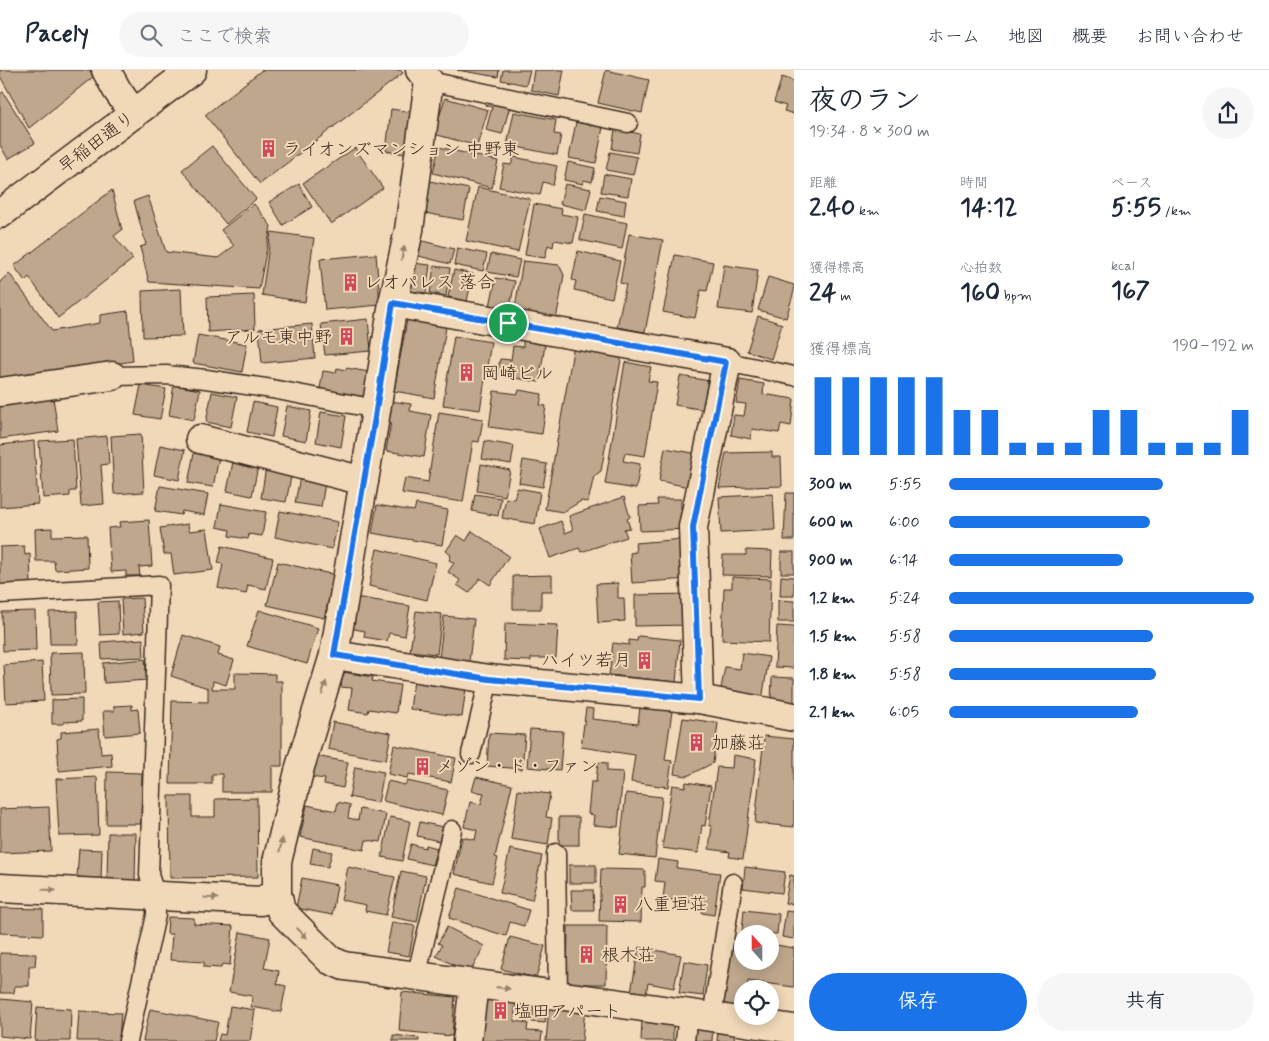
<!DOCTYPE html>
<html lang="ja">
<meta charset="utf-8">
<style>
:root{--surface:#fff;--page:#f6f6f7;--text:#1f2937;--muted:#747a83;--line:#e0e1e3;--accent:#1a73e8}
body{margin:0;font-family:Mynerve,"Klee One",sans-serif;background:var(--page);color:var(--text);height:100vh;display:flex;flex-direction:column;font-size:19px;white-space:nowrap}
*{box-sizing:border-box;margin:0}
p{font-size:16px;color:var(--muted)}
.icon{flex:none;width:28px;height:28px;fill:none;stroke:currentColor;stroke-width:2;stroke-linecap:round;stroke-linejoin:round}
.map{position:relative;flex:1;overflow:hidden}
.panel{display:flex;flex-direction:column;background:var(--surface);width:475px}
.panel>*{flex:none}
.needle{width:32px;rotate:339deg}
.controls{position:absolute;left:734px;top:855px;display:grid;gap:10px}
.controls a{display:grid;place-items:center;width:45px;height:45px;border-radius:50%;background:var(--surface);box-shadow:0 2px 12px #0003;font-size:25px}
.pin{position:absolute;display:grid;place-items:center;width:42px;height:42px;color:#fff;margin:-21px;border:2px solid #fff;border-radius:50%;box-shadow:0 1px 5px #0007}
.round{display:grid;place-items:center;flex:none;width:52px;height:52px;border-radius:26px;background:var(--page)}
.head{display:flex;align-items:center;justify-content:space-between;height:85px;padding:0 15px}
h1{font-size:28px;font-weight:800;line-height:38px}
.stats{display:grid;grid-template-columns:repeat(3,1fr);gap:8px;height:85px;padding:5px 15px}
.stats div{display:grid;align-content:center}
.stats b{font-size:25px;font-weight:800}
.stats small{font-size:14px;font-weight:400}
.stats p{font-size:14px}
.chart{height:140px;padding:10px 15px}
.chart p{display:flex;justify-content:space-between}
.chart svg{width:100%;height:90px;margin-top:5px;stroke:var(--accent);stroke-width:6}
.action{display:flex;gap:10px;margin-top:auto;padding:10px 15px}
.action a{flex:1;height:58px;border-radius:30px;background:var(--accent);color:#fff;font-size:20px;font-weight:800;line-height:58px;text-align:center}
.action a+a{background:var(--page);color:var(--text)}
ul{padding:0 15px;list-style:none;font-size:16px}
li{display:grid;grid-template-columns:80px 60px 1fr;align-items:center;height:38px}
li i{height:12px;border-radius:6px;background:var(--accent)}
header{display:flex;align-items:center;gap:30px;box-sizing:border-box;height:70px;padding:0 25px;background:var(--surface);border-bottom:1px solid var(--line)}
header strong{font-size:24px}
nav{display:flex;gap:28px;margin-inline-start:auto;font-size:18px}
.search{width:350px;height:45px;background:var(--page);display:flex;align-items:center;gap:12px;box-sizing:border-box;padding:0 18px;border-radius:28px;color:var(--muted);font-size:19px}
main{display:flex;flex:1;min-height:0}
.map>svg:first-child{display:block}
.building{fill:#bea78d;stroke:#3b2a1e}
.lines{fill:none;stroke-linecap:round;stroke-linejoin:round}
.lane-casing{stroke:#3b2a1e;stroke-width:21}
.street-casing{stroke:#3b2a1e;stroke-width:31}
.primary-casing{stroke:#3b2a1e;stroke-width:31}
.lane{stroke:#f0d8b8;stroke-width:18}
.street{stroke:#f0d8b8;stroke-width:28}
.primary{stroke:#f0d8b8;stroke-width:28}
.oneway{fill:#96816b}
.route-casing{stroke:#fff;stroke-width:10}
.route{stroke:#1a73e8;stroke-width:6}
.labels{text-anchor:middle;stroke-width:4;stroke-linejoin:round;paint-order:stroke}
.street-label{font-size:18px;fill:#3b2a1e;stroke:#f0d8b8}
.poi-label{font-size:18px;fill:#3b2a1e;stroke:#f0d8b8;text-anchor:start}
</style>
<header>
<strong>Pacely</strong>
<div class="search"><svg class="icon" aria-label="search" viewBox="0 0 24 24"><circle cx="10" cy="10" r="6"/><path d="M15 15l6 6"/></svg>ここで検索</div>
<nav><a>ホーム</a><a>地図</a><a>概要</a><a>お問い合わせ</a></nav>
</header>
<main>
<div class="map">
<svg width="794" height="971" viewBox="0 0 794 971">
<rect width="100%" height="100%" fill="#f0d8b8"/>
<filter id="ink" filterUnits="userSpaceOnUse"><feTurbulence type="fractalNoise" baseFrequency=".02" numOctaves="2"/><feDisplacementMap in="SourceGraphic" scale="10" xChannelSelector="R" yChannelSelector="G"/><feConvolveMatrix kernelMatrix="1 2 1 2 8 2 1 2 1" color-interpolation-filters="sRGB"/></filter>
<g filter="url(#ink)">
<g class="building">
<polygon points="0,0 90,0 93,7 29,58 0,6"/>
<polygon points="262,0 400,0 403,3 260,114 205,45"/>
<polygon points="457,0 499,0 498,7"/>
<polygon points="503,0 530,0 526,15 501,10"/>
<polygon points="534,0 564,0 559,26 531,20"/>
<polygon points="606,0 649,10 642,43 598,33"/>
<polygon points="782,7 794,11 794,44 784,41 786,36 774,32"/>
<polygon points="3,22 35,73 8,89 0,75 0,24"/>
<polygon points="445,28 488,40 477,76 434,64"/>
<polygon points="487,30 510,36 502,64 486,60 492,37 485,35"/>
<polygon points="391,39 418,43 412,85 386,81"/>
<polygon points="514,42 556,50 554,64 561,65 557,85 507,75"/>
<polygon points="576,52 603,57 596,93 569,88"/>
<polygon points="615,59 640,64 637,83 612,79"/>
<polygon points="212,76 256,129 226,154 182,100"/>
<polygon points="439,77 498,91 492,118 433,103"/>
<polygon points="355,78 383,118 331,154 303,113"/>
<polygon points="610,82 637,87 633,105 606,100"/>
<polygon points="514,87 557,96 553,115 543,112 540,125 499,117 504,94 511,95"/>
<polygon points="568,92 595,98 592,112 584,110 583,114 564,110"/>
<polygon points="604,104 631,109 628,126 601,122"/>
<polygon points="425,110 469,119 463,150 419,142"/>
<polygon points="299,114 312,137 283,155 269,132"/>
<polygon points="565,114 591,119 586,140 560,134"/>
<polygon points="478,117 530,129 518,182 466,171"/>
<polygon points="112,120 122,160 114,166 133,189 58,248 29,207 25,211 14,196"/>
<polygon points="148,126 166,182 218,188 234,176 221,160 254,134 271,156 259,219 149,212 140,177 146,175 134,131"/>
<polygon points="600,126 626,131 624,146 597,141"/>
<polygon points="534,134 562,139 561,144 578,147 573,173 554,170 553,177 548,175 545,188 525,185"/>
<polygon points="585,144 627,153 622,179 580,170"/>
<polygon points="271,162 314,168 305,232 262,225"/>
<polygon points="629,164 663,170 645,262 617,257 626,214 620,213"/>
<polygon points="419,170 454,179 450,194 415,185"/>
<polygon points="457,178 487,184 483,201 454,195"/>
<polygon points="578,181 620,191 612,228 574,220 576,211 572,210"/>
<polygon points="376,184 380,235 325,240 320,189"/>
<polygon points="491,184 520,190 516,207 487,202"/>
<polygon points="675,185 713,192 707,221 701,220 695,248 663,242"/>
<polygon points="523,191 559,195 564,205 556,250 514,243"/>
<polygon points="412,193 430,195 426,223 408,221"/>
<polygon points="724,195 758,200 752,243 718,239"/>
<polygon points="434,196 450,198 446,226 430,223"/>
<polygon points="454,200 473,204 467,231 448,227"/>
<polygon points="9,203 52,261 100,253 100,245 128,241 133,291 0,312 0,212"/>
<polygon points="768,207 794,215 794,221 786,248 758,240"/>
<polygon points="496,208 515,211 509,243 493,240 494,237 490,236"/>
<polygon points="181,219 183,266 143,267 142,221"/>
<polygon points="254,225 255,259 208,262 207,227"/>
<polygon points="758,246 782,254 771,289 747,281"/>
<polygon points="368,249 371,281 325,285 321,254"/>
<polygon points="407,250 446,257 434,328 394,321"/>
<polygon points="312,254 315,288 262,293 259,259"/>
<polygon points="198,265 247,274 242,302 193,293"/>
<polygon points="454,266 491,272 480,340 443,335"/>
<polygon points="523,271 545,275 539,312 497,305 500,289 511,290 513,276 523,277"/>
<polygon points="574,275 622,284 601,401 594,406 588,432 581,431 563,442 545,439"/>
<polygon points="625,292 651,297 648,311 657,312 645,386 625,383 623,391 640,394 636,419 605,414"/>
<polygon points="337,298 346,300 346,298 369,302 365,327 320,319 323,301 336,303"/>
<polygon points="680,306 716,312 711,341 675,335"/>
<polygon points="740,310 764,314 763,324 794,329 791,356 781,354 779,363 752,359 751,369 731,365 734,345 744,346 746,334 736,333"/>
<polygon points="141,315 166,319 160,349 135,345"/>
<polygon points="174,315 200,320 194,350 169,345"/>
<polygon points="519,320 542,324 540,335 546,336 542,364 489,357 494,321 518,324"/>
<polygon points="52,321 58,361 0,369 0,329"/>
<polygon points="212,322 237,327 231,357 206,352"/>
<polygon points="390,331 411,334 410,341 431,345 424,387 386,381 391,352 387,352"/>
<polygon points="253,332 277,337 272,367 247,362"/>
<polygon points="287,336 311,341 306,371 281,366"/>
<polygon points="321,342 346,346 341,377 316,372"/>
<polygon points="439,342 483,349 479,372 473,371 463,432 402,423 405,408 428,412"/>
<polygon points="141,364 144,422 114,424 111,366"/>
<polygon points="107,366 109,394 101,395 104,434 81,436 76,369"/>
<polygon points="73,369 76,421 70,421 70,426 43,428 39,371"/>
<polygon points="34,371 38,434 0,437 0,375"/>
<polygon points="485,371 514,376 511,394 482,389"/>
<polygon points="160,375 185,380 179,410 154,405"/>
<polygon points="665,378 704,385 689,417 659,411"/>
<polygon points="772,382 772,387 781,387 782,416 719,418 726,383"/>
<polygon points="194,383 219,387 213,417 188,413"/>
<polygon points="523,390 547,394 543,417 519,413"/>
<polygon points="233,392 258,396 252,426 227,421"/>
<polygon points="481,394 510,400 505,426 477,421"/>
<polygon points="266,397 292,402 286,432 261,428"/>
<polygon points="301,402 326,407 321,437 295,433"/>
<polygon points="160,416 208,424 204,445 182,441 181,445 155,441"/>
<polygon points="517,418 540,422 535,454 502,448 506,428 514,429"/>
<polygon points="786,423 794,423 794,470 784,470"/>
<polygon points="475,424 501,428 498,446 472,441"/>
<polygon points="773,424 775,460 721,463 719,427"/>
<polygon points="624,427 630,447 627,449 630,458 624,459 627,467 581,482 579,478 550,488 540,459 561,451 565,463 573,460 569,446"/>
<polygon points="657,429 681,429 681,439 689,439 689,459 640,461 639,436 658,435"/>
<polygon points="221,434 266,442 262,466 249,464 248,469 229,466 230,460 217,457"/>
<polygon points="416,434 448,440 442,475 372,463 377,435 414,441"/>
<polygon points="280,441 338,452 332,479 275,467"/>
<polygon points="149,450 152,496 139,497 140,506 126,506 126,501 111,502 108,458 120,457 119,452"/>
<polygon points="188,454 189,461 207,459 213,500 174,505 171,484 164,484 160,458"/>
<polygon points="52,458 52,466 87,465 88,498 55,500 54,491 36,491 35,459"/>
<polygon points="472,461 509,486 490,515 480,508 469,523 457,515 460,510 448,502 454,493 449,490 451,485 446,481 457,465 466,471"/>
<polygon points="684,469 688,509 632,513 630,483 636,482 635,473"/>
<polygon points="24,476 25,485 30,484 31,513 0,515 0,477"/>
<polygon points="222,476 273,488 266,519 248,515 246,524 218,518 223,494 218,493"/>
<polygon points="377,479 436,493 427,530 369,516"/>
<polygon points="746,480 772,481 771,506 722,505 723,485 746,485"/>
<rect x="781" y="482" width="13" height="21"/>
<polygon points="278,492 335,505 324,548 267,535"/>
<polygon points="552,505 552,521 541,521 541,539 513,539 513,506"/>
<polygon points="781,506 794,507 794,526 780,526"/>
<polygon points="732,507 771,509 769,572 722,570 724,518 732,518"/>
<polygon points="618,513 618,528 624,528 625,551 598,553 596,514"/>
<polygon points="691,524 691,555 635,556 635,525"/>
<polygon points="355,527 410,536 405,566 389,563 387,571 364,567 365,561 349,558"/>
<polygon points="142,528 144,562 123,564 121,529"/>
<polygon points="778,530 794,531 794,552 778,552"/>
<polygon points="118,531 119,564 100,565 98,532"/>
<polygon points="259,540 318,558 307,594 247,576"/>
<polygon points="35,541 36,580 3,581 2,542"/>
<polygon points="77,541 78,574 50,574 49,542"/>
<polygon points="416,541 442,544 437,584 410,581"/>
<polygon points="444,546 474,549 469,592 439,589"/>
<polygon points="505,553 558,555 556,588 531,588 531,591 504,590"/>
<polygon points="777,556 794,557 794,598 775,597"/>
<polygon points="183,565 220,577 218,585 234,590 226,615 213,611 212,619 235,619 235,603 275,604 275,611 282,611 282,696 272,696 272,722 222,722 222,704 212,704 212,714 170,714 172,631 208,632 208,618 171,606"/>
<polygon points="638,566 680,570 676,612 609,605 613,573 629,575 629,570 637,571"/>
<polygon points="143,569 144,587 102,589 101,572"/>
<polygon points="84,582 85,624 51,625 50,583"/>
<polygon points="742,583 769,587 762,630 720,624 725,597 740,599"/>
<polygon points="145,589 147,610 104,613 103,593"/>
<polygon points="42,592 44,631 6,633 4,595"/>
<polygon points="343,602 373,607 372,611 400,615 396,643 369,639 368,643 349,640 352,618 341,617"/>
<polygon points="772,607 794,608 794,633 771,632"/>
<polygon points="414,610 466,618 462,647 410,639"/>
<polygon points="82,629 82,651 64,652 64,654 52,654 52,630"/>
<polygon points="132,635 132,640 138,639 140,663 105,666 103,641 114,641 114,636"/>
<polygon points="640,637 672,641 665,690 672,691 668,717 631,712 635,685 581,677 586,638 593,639 592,649 638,654"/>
<polygon points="683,648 718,653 713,693 687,706 674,704"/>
<polygon points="333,652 391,663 386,690 328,679"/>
<polygon points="99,659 101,684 111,683 112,696 59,701 57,669 61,668 61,662"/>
<polygon points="530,659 563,661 560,700 527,697"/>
<polygon points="489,663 525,665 522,699 487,696"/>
<polygon points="764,666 794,669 794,757 755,753"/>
<polygon points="394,675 456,688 451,712 409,704 407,708 388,704"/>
<polygon points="733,685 756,689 743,789 729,787 730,782 709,779 712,756 709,756 717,697 732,698"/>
<polygon points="315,686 348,692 343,718 324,714 325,709 311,707"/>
<polygon points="598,692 607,693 607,701 623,702 618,757 593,755 594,745 588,744 591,712 596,712"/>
<polygon points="355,697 384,702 378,733 349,727"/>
<polygon points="107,702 142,703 141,754 106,754"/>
<polygon points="97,707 99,765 59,766 56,709"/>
<polygon points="476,707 512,715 495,787 498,788 492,813 454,804 462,767 475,770 477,760 464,757 470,732 481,734 484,723 472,721"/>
<polygon points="388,711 405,715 407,711 448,720 442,745 383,731"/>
<polygon points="686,712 711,716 705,756 702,755 698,783 662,778 672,715 685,717"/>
<polygon points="518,720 550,724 546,747 552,748 548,775 511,769"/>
<polygon points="626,723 662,727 655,788 619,784"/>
<polygon points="169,726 192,726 192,747 215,747 215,729 257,728 258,807 170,808"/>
<polygon points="338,732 350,735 348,748 358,750 360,739 386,744 381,772 366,770 364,780 300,767 307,735 336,741"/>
<polygon points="49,737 51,781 0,783 0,739"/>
<polygon points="390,747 410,751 402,791 382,787"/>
<rect x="559" y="747" width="20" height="28"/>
<polygon points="420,752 443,757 439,771 417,766"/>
<polygon points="108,763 136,763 135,811 107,811"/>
<polygon points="411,774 425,778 426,775 437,778 432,795 407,789"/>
<polygon points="313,778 332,782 328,797 310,794"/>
<polygon points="79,779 102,780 101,809 77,807"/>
<polygon points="510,779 542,786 532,830 500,823"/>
<polygon points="658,789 678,792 677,798 720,803 714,845 702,843 703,834 663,829 665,812 655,811"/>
<rect x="569" y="795" width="27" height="18"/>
<polygon points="348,797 395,807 386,845 365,841 366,835 341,830"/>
<polygon points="745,797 785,802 782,823 743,818"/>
<polygon points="601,799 645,800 645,817 642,817 641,852 599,851"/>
<polygon points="401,801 426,806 417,852 391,847"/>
<polygon points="790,805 794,806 794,834 785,833"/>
<polygon points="302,808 337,815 332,845 296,838"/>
<polygon points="459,818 529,840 524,856 510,852 506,866 449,848"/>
<polygon points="571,820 593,820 594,840 572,840"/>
<polygon points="0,838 43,839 43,865 0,863"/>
<polygon points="744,840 779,844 777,864 742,861"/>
<polygon points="786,841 794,842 794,869 782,867"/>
<polygon points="168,847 194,848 194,854 233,856 230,895 222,894 221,898 204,897 204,892 170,890 172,864 167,864"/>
<polygon points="392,852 415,856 409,886 386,882"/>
<polygon points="568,856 607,856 606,914 567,914"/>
<polygon points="447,857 484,876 470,903 436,886 442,875 438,873"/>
<polygon points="240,862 270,868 264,898 279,901 277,914 286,916 281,942 251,937 252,926 229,922"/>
<polygon points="510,867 545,876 536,908 501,899"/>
<polygon points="733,869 742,870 742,891 770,891 770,874 794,878 794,917 748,911 747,919 742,919 742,937 723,935"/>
<polygon points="639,877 681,885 674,918 648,913 646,924 631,922"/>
<polygon points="0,883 36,884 35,896 29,896 29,916 15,916 14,923 0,923"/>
<polygon points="684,891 707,895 703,926 679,923"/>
<polygon points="402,922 455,927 452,966 399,961"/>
<polygon points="486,927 516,931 514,951 528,953 527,961 542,962 541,971 481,971"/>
<polygon points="0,929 33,932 30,969 0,966"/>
<polygon points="534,933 547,934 545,953 532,952"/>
<polygon points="230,936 255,940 250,971 218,971 220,964 225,965"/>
<polygon points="549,936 585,939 582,971 546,971"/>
<polygon points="37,937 71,939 70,971 35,971"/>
<polygon points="150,939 218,952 214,971 143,971"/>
<polygon points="79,941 121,943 119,971 77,971"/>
<polygon points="642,950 673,952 673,971 641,971"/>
<polygon points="696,956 713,957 712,971 695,971"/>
<polygon points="718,959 735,961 734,971 717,971"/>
<polygon points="393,965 419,968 419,971 393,971"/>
</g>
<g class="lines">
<defs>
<g id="lane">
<polyline points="429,11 628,53"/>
<polyline points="727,292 794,306"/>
<polyline points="112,306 166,305 206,309 272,319 376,339"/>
<polyline points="0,524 159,515 149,805 156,826 156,845 128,971"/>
<polyline points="471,684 489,609"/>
<polyline points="556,783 558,925"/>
<polyline points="416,907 452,760"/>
<polyline points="712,947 733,813"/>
<polyline points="685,971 688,943"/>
</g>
<g id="street">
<polyline points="106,0 117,20 134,44"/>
<polyline points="420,0 429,11 409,160 393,233 375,347 334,585 300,697 277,792 277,823 281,841 330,890 344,896 601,931 794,959"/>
<polyline points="393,233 727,292 693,457 699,629"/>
<polyline points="0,322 112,306"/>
<polyline points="200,369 364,411"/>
<polyline points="334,585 489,609 699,629 794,647"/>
<polyline points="0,818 261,831 277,823"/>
<polyline points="467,971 474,915"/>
</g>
<polyline id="primary" points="0,144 192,0"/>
</defs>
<use href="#lane" class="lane-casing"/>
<use href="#street" class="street-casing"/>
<use href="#primary" class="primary-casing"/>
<use href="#lane" class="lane"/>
<use href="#street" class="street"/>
<use href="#primary" class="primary"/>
</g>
<defs><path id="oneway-solid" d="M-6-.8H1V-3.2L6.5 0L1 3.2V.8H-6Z" transform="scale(1.25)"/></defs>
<g class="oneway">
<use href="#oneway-solid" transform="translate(403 183) rotate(-78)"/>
<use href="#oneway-solid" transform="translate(324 618) rotate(-73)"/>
<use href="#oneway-solid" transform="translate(281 775) rotate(-77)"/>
<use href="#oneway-solid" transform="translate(49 820) rotate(3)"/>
<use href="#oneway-solid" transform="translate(211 828) rotate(3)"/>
<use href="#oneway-solid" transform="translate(302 863) rotate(45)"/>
<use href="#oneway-solid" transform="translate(503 918) rotate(7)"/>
</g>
</g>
<g class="lines" filter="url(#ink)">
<defs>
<polygon id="route" points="393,233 726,292 693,457 699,629 489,609 334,585 375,347"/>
</defs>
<use href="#route" class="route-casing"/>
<use href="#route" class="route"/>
</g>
<defs>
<symbol id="building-bare" viewBox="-9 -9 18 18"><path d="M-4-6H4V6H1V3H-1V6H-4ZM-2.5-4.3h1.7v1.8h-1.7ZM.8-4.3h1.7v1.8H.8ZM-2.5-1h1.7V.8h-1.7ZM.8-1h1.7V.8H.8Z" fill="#d1495b" stroke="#f0d8b8" stroke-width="2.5" paint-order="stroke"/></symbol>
</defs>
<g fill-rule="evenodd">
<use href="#building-bare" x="256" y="66" width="25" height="25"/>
<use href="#building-bare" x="338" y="200" width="25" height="25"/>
<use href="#building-bare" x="334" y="254" width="25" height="25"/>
<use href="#building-bare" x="454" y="290" width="25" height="25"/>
<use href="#building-bare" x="632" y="578" width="25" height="25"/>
<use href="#building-bare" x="684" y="660" width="25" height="25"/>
<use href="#building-bare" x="410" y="684" width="25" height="25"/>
<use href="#building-bare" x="608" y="822" width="25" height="25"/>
<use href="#building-bare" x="574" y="872" width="25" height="25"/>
<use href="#building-bare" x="488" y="928" width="25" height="25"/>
</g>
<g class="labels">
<g class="street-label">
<text transform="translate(96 72) rotate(-37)" y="6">早稲田通り</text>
</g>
<g class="poi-label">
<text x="283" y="85">ライオンズマンション 中野東</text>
<text x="364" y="218">レオパレス 落合</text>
<text x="332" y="273" text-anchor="end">アルモ東中野</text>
<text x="481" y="309">岡崎ビル</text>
<text x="631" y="596" text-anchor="end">ハイツ若月</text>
<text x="711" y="679">加藤荘</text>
<text x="436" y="702">メゾン・ド・ファン</text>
<text x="635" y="840">八重垣荘</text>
<text x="601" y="891">根木荘</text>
<text x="514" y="947">塩田アパート</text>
</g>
</g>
</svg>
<div class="controls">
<a><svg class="needle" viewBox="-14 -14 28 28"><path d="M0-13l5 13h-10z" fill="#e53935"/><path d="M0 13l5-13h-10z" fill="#747a83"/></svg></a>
<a><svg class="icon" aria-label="locate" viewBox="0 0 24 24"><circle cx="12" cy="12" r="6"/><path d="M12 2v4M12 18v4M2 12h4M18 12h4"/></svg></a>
</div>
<div class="pin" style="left:508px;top:253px;background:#1e9e55"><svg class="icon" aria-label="arrive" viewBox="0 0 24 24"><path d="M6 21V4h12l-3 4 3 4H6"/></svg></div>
</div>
<section class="panel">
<div class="head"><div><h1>夜のラン</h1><p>19:34 · 8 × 300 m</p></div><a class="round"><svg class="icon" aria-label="share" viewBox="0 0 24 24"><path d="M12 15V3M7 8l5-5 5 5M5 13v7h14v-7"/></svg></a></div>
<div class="stats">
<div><p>距離</p><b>2.40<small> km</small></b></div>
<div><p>時間</p><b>14:12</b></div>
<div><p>ペース</p><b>5:55<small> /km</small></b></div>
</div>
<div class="stats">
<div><p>獲得標高</p><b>24<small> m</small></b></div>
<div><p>心拍数</p><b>160<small> bpm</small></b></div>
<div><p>kcal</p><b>167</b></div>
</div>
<div class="chart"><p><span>獲得標高</span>190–192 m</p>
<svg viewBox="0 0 160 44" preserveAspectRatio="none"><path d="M5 44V6M15 44V6M25 44V6M35 44V6M45 44V6M55 44V22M65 44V22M75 44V38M85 44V38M95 44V38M105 44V22M115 44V22M125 44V38M135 44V38M145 44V38M155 44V22"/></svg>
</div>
<ul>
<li><b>300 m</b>5:55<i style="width:70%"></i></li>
<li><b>600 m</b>6:00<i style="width:66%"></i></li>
<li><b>900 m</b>6:14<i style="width:57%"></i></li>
<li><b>1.2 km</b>5:24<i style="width:100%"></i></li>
<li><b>1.5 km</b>5:58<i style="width:67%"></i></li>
<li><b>1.8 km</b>5:58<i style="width:68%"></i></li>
<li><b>2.1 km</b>6:05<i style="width:62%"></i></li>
</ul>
<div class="action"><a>保存</a><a>共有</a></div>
</section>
</main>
